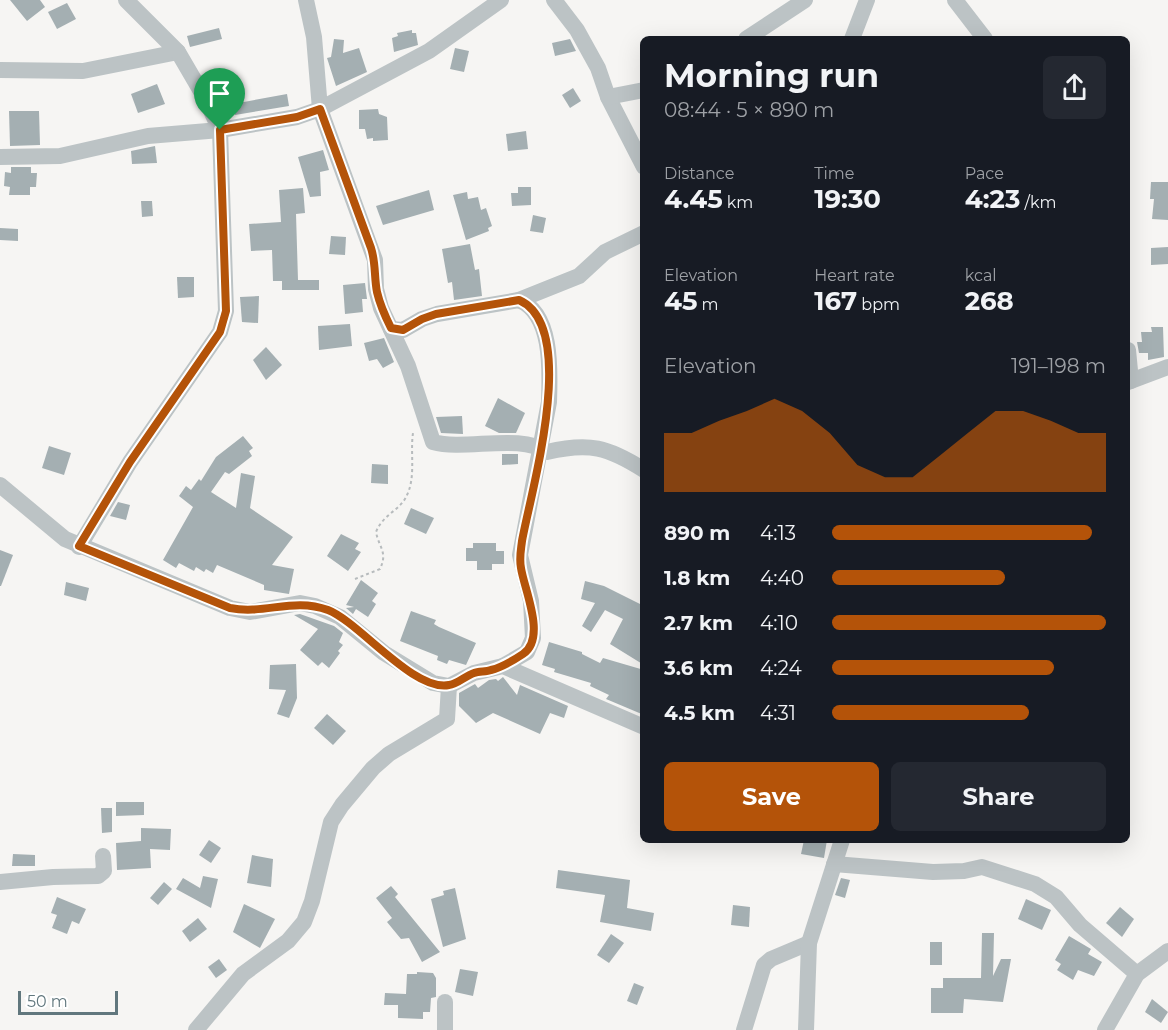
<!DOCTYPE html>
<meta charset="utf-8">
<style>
:root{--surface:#171b24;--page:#242831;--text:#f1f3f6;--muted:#9ea1a6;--accent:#b45309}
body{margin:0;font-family:Montserrat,sans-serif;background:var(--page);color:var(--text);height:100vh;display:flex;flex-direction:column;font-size:22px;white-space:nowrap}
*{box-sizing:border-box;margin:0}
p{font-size:20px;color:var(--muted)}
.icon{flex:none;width:33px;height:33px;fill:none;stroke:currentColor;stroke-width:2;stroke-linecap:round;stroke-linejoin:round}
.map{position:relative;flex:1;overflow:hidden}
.panel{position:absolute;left:640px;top:36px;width:490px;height:807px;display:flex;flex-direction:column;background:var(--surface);border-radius:9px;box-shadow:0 6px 24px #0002}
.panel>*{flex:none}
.scale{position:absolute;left:18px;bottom:15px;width:100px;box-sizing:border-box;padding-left:6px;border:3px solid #61777d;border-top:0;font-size:16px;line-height:21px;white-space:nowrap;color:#61777d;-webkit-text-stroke:4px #fff;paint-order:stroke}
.pin{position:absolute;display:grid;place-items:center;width:51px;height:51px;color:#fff;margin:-62px -26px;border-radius:50% 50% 50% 0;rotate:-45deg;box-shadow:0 0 6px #0007}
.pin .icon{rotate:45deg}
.round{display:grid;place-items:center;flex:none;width:63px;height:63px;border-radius:9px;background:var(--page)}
.overview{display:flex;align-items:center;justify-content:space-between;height:102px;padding:0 24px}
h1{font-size:33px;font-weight:700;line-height:45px}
.stats{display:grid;grid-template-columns:repeat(3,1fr);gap:9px;height:102px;padding:6px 24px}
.stats div{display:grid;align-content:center}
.stats b{font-size:26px;font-weight:700}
.stats small{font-size:16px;font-weight:400}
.stats p{font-size:16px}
.chart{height:168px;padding:12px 24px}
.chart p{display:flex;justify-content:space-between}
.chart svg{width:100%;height:108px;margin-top:6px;fill:var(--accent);opacity:.7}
.cta{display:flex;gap:12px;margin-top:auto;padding:12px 24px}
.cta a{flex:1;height:69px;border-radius:9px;background:var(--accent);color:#fff;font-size:24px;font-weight:700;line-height:69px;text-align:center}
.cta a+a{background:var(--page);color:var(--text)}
ul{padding:0 24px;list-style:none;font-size:20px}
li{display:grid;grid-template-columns:96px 72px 1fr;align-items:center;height:45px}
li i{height:15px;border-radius:8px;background:var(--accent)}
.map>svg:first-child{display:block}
.building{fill:#a4afb2}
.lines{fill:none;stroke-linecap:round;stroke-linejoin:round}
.path{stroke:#b7bbbd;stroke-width:2;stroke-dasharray:3 3;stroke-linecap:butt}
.minor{stroke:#bcc3c5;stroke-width:16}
.route-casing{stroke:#fff;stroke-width:12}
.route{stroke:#b45309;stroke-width:8}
</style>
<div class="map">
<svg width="1168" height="1030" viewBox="0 0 1168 1030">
<rect width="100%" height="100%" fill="#f6f5f3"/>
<g class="building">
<polygon points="10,0 40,0 45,7 27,21"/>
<polygon points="67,3 76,19 57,29 48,12"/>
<polygon points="219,28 222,39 190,47 187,36"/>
<polygon points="412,30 412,33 416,33 418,45 394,52 392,38 398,36 397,33"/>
<polygon points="334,39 344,40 343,53 359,48 367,72 336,86 327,58 331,57"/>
<polygon points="570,39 576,51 555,56 552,43"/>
<polygon points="455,48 469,51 464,72 450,69"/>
<polygon points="157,84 165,104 138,113 131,94"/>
<polygon points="573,88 581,101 570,108 562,95"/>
<polygon points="287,94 289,106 235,115 233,104"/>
<polygon points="378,109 379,114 387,117 388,140 373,141 373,138 367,139 365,129 359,129 359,110"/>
<polygon points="9,111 39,111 40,145 10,146"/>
<polygon points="526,131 528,149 508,151 506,134"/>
<polygon points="155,146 157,163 132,164 131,151"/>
<polygon points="323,150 329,170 320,172 321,196 310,197 298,157"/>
<polygon points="11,167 31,167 31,173 37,173 36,187 30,187 30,195 9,195 10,187 4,186 5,172 11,173"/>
<polygon points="1151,182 1168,182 1168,220 1152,219 1154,199 1150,199"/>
<polygon points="518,187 531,187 531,205 512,206 511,193 518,193"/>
<polygon points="303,188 305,213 296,214 298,280 319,280 319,290 282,290 282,281 273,281 272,250 251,251 249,224 281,222 279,190"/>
<polygon points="429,190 434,210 383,225 376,206"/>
<polygon points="467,192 468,199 478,197 481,210 486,208 492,226 488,228 489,231 466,240 453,195"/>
<polygon points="141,201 152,201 153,216 142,217"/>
<polygon points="533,215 546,218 543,233 530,231"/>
<polygon points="0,228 18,229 18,241 0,240"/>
<polygon points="331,236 346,237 345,255 329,254"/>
<polygon points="470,244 475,270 479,269 482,296 454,300 452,282 448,283 442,249"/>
<polygon points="1168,247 1168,264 1151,265 1151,248"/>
<polygon points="177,277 194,277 194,297 178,298"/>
<polygon points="365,283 367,299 362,299 363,312 345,314 343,285"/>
<polygon points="259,296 258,323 242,322 240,297"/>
<polygon points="350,324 352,346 319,350 318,326"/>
<polygon points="1151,327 1163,327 1164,357 1148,360 1148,353 1139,353 1137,342 1142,342 1141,332 1152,332"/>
<polygon points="384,338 394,362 383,368 377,359 369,361 364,343"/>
<polygon points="266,347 282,365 266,380 253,360"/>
<polygon points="498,398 525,413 516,433 499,433 485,426"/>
<polygon points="462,416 463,434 441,433 436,417"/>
<polygon points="243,436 253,448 249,451 252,456 229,474 225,472 211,492 236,508 241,473 255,476 250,508 293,537 272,565 294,569 289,594 264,590 264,585 217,565 213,573 206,569 204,572 196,567 194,571 179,563 176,568 163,560 193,507 179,496 186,486 191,490 199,479 201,481 216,457"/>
<polygon points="49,446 71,453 64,475 42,468"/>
<polygon points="502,454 518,454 518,464 502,465"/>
<polygon points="372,464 388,465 388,484 371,483"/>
<polygon points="118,502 130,505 126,520 110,516"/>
<polygon points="411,508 434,518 426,534 404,524"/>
<polygon points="341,534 359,543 355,549 361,552 348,571 327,556"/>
<polygon points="473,543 496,543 496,551 504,551 504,564 492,564 492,570 477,570 477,561 466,561 466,548 473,548"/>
<polygon points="0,550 13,555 1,586 0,586"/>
<polygon points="361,580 378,593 372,601 376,604 368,617 356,609 353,614 346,608 354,607 346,605"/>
<polygon points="585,581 604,586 644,606 644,665 610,644 623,619 605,610 591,632 582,626 595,603 581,599"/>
<polygon points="66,582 89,588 86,601 64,595"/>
<polygon points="411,611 436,620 434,624 439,627 476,643 466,665 449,660 447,664 437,660 438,656 400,641"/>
<polygon points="300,614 334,626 343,633 339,642 343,645 338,651 340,653 329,668 322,662 318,666 300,650 318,629 294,615"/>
<polygon points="549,642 582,652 582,654 600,663 603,658 644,670 644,715 606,699 609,695 590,686 591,683 554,672 555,669 542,665"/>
<polygon points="296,664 297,698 289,718 277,714 286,690 269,689 270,665"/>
<polygon points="503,677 517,695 520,685 568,706 564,718 550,713 540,734 493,713 476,723 459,706 459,693 475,684 478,688 489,680 496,679 498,681"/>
<polygon points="327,714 346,731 333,745 314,728"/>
<polygon points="116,802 144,802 144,815 116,816"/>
<polygon points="101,808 112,808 112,832 102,833"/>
<polygon points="141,828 171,829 170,850 150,849 151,868 117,870 116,843 141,841"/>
<polygon points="209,840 221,848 211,863 199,855"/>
<polygon points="804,840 827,840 824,858 801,854"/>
<polygon points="13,854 35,855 35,866 12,866"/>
<polygon points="252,855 273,859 271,887 247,883"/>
<polygon points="558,870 630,880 627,908 654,913 651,931 600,922 605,895 556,888"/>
<polygon points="203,876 218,879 211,908 176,889 183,878 200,888"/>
<polygon points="841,878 850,880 845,898 835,895"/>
<polygon points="164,882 172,889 158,905 150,898"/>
<polygon points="391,886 398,894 395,897 440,952 422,962 409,938 401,939 387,922 392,918 376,898"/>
<polygon points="455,888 466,939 443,947 431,899 444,895 443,891"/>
<polygon points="57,897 86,909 79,924 72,921 67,934 52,928 57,915 51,913"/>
<polygon points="1026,899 1051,910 1042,930 1018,919"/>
<polygon points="244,904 275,919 260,948 233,932"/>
<polygon points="733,905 750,907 749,927 731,925"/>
<polygon points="1120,907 1134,919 1122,937 1106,923"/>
<polygon points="198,918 207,929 190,942 182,931"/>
<polygon points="982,933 994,933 993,976 1001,959 1011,959 1003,1002 964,999 963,1013 931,1013 931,988 943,988 943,978 981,978"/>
<polygon points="611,934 624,943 609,963 597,955"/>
<polygon points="1069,936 1091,949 1088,954 1102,962 1094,976 1078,970 1073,980 1057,970 1061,964 1055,960"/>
<rect x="930" y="942" width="12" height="23"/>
<polygon points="219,959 227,970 216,978 208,967"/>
<polygon points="460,969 478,972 473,996 455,992"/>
<polygon points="417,972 433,973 436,978 436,997 431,998 430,1012 423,1012 423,1019 398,1018 398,1005 384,1005 385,993 406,994 407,974 417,974"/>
<polygon points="634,983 644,987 637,1005 627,1001"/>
<polygon points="1152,999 1168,1012 1161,1023 1145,1012"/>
</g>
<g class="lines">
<path class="path" d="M355,579L380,569C388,552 379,548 376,532C383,514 401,510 407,495C416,476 410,453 413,433"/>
<g class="minor">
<path d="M306,0L314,37L320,109L375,260L376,289L381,308L408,366L433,442C465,451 520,433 547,452C589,442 608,447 644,470"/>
<polyline points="554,0 577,30 598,68 608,97 644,167"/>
<polyline points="955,0 985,39"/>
<polyline points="746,39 805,0"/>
<polyline points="852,39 867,0"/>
<polyline points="0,70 83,71 178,52"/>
<polyline points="608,97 644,90"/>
<polyline points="0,157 60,156 148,136 220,130 297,117 320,109 429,51 501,0"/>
<polyline points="391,329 403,330 422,319 437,314 519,300 579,276 605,252 644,233"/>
<polyline points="1128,350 1131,381"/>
<polyline points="1128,382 1168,367"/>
<polyline points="0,485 65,539 230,608 250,612 300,603 315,606 340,617 384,653 433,683 449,686 474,673 503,666 644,727"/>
<polyline points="79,547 130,462 220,332 226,311 220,130 206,100 178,52 126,0"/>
<path d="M503,666L527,652L533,638L531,601L520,555L549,402C550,371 553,314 519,300"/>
<polyline points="834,864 933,872 964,871 982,867 1035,884 1056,897 1080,925 1137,974"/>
<polyline points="0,882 53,877 98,876 104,871 103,856"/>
<polyline points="445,1002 445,1030"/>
<polyline points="196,1030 243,974 288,941 304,922 312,901 331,822 342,805 373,768 389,754 447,719 449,686"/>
<polyline points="744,1030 764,965 771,959 809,943"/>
<polyline points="806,1030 809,943 842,840"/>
<polyline points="1105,1030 1137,974 1168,951"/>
</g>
</g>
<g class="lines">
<defs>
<path id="route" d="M320,109L371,248C376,263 374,277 377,292C380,305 385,316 391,328L403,330L422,319L436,314L519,300C580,327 531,491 522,541C521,550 519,558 521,568C524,589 547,638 523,654C514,660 503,667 491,670C486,672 479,671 474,673C465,676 458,684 449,685C414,692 359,622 328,610C293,597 265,615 230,608L79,546L130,462L220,332L226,311L220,130L297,117Z"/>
</defs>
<use href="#route" class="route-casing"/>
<use href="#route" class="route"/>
</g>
</svg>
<div class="scale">50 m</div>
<div class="pin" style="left:220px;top:130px;background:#1e9e55"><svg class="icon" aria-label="arrive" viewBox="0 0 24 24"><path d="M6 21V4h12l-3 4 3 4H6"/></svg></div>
<section class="panel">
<div class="overview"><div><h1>Morning run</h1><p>08:44 · 5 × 890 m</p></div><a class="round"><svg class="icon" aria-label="share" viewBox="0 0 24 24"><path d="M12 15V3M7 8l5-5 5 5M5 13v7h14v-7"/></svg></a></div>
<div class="stats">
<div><p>Distance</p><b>4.45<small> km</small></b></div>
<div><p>Time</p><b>19:30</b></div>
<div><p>Pace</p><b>4:23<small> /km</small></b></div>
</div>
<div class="stats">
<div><p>Elevation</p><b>45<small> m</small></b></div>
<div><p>Heart rate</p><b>167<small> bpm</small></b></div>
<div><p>kcal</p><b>268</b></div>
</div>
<div class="chart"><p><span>Elevation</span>191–198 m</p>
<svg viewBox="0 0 160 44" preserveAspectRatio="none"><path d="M0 44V20L10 20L20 15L30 11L40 6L50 11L60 20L70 33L80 38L90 38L100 29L110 20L120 11L130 11L140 15L150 20L160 20V44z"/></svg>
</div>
<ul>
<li><b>890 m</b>4:13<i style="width:95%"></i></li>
<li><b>1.8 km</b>4:40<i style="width:63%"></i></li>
<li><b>2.7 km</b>4:10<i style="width:100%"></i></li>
<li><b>3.6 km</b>4:24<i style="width:81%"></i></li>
<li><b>4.5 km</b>4:31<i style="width:72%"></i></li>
</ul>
<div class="cta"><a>Save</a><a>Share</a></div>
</section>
</div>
